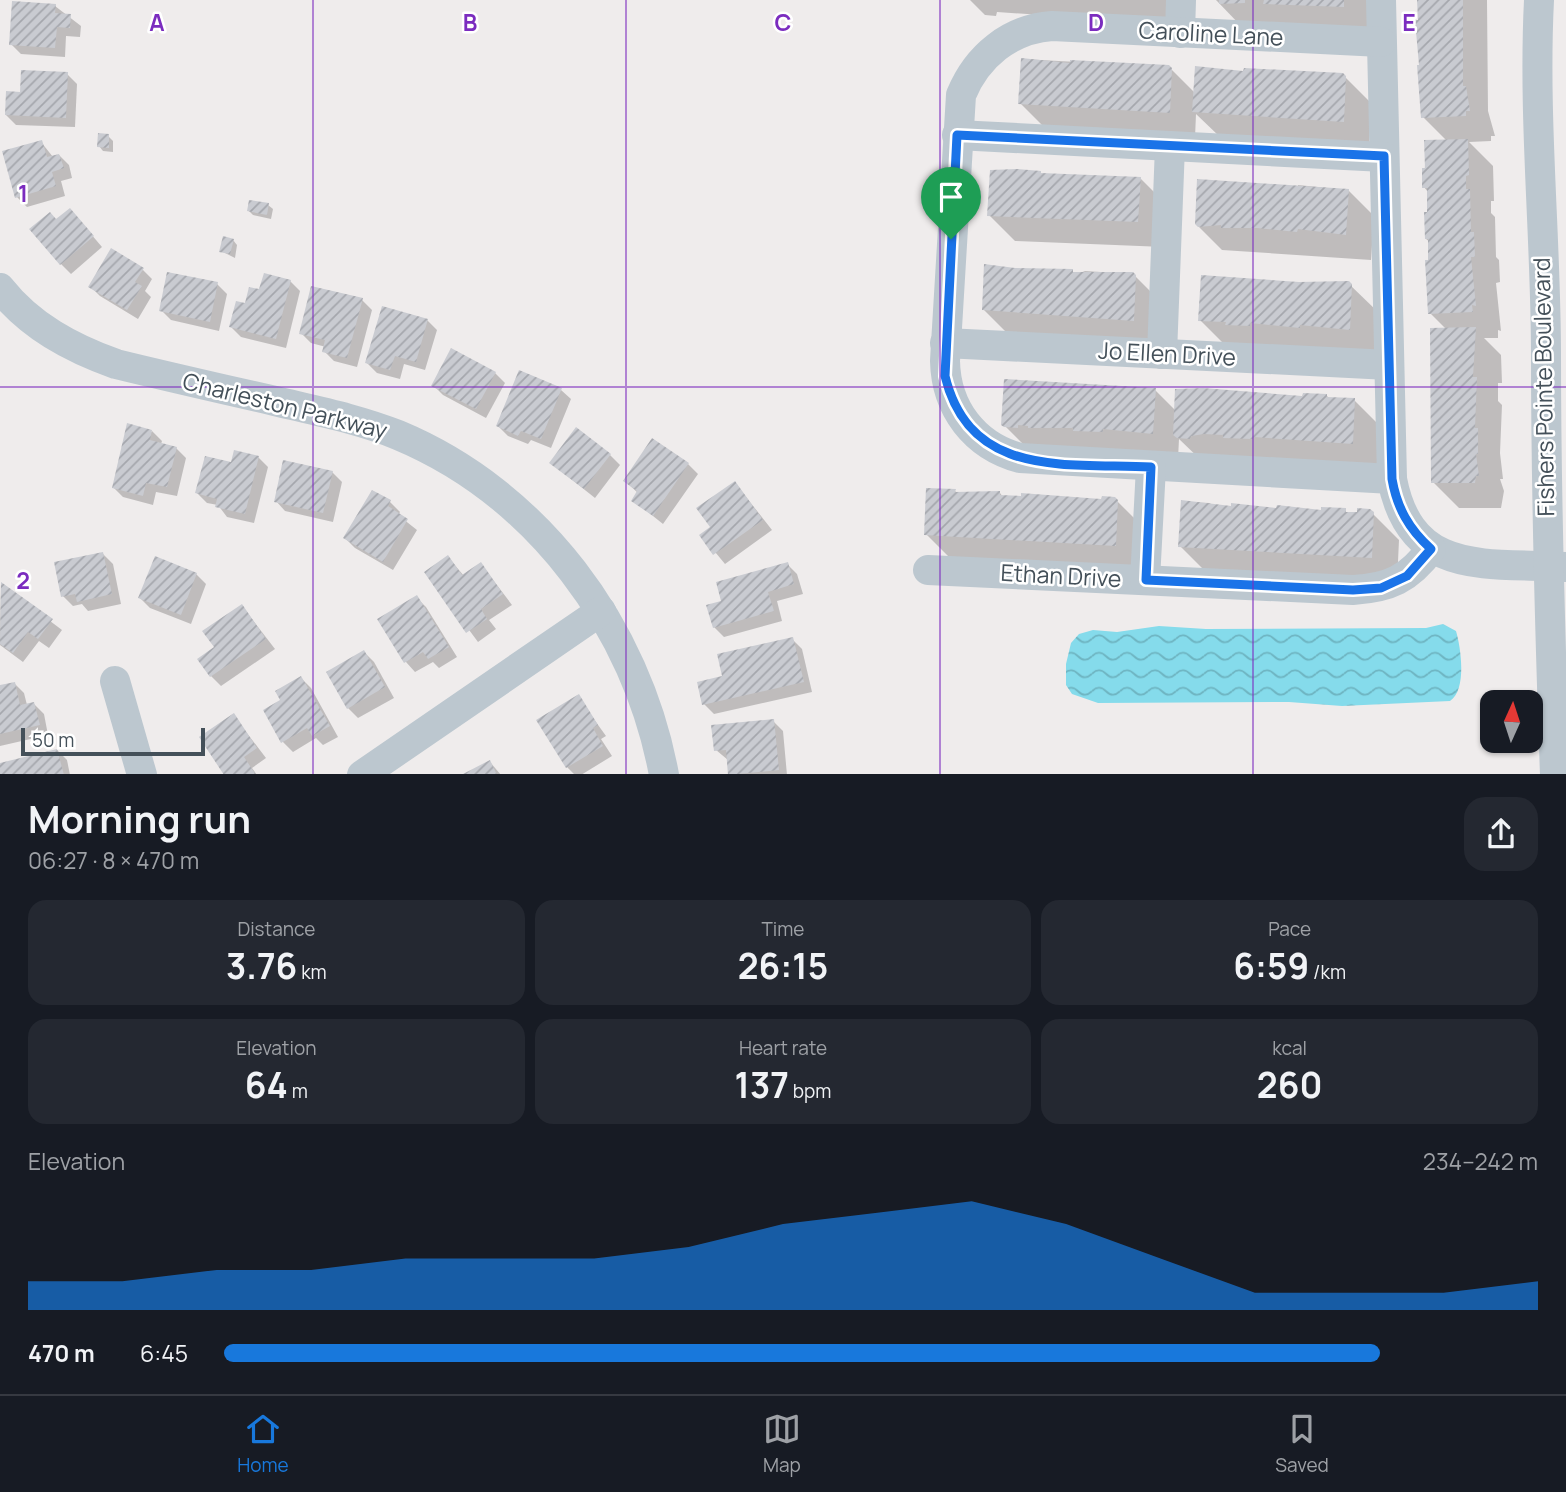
<!DOCTYPE html>
<meta charset="utf-8">
<style>
:root{--surface:#171b24;--page:#242831;--text:#f1f3f6;--muted:#9ea1a6;--line:#363941;--accent:#1878dc}
body{margin:0;font-family:Manrope,sans-serif;background:var(--page);color:var(--text);height:100vh;display:flex;flex-direction:column;font-size:26px;white-space:nowrap}
*{box-sizing:border-box;margin:0}
p{font-size:23px;color:var(--muted)}
.icon{flex:none;width:38px;height:38px;fill:none;stroke:currentColor;stroke-width:2;stroke-linecap:round;stroke-linejoin:round}
.map{position:relative;height:774px;overflow:hidden}
.drawer{display:flex;flex-direction:column;background:var(--surface);flex:1}
.drawer>*{flex:none}
.needle{width:46px;rotate:3deg}
.fabs{position:absolute;left:1480px;top:690px;display:grid;gap:14px}
.fabs a{display:grid;place-items:center;width:63px;height:63px;border-radius:14px;background:var(--surface);box-shadow:0 2px 5px #0004;font-size:35px}
.scale{position:absolute;left:21px;bottom:18px;width:184px;box-sizing:border-box;padding-left:7px;border:4px solid #445059;border-top:0;font-size:19px;line-height:24px;white-space:nowrap;color:#445059;-webkit-text-stroke:5px #fff;paint-order:stroke}
.pin{position:absolute;display:grid;place-items:center;width:60px;height:60px;color:#fff;margin:-72px -30px;border-radius:50% 50% 50% 0;rotate:-45deg;box-shadow:0 0 7px #0007}
.pin .icon{rotate:45deg}
.round{display:grid;place-items:center;flex:none;width:74px;height:74px;border-radius:21px;background:var(--page)}
.summary{display:flex;align-items:center;justify-content:space-between;height:119px;padding:0 28px}
h1{font-size:38px;font-weight:700;line-height:52px}
.metrics{display:grid;grid-template-columns:repeat(3,1fr);gap:10px;height:119px;padding:7px 28px}
.metrics div{display:grid;align-content:center;border-radius:18px;background:var(--page);text-align:center}
.metrics b{font-size:35px;font-weight:700}
.metrics small{font-size:19px;font-weight:400}
.metrics p{font-size:19px}
.chart{height:196px;padding:14px 28px}
.chart p{display:flex;justify-content:space-between}
.chart svg{width:100%;height:126px;margin-top:7px;fill:var(--accent);opacity:.7}
ul{padding:0 28px;list-style:none;font-size:23px}
li{display:grid;grid-template-columns:112px 84px 1fr;align-items:center;height:52px}
li i{height:18px;border-radius:9px;background:var(--accent)}
.tab-bar{display:flex;justify-content:space-around;align-items:center;height:98px;border-top:2px solid var(--line);background:var(--surface);font-size:19px;color:var(--muted)}
.tab-bar a{display:grid;justify-items:center;gap:4px}
.tab-bar .active{color:var(--accent)}
.map>svg:first-child{display:block}
.water{fill:url(#water-waves)}
.shadow{fill:#0003}
.building{fill:url(#building-hatch)}
.lines{fill:none;stroke-linecap:round;stroke-linejoin:round}
.minor{stroke:#bcc7cf;stroke-width:30}
.route-casing{stroke:#fff;stroke-width:14}
.route{stroke:#1a73e8;stroke-width:9}
.grid{fill:none;stroke:#7b2cbf;stroke-width:2;stroke-opacity:0.55}
.labels{text-anchor:middle;stroke-width:5;stroke-linejoin:round;paint-order:stroke}
.street-label{font-size:23px;fill:#445059;stroke:#fff}
.grid-label{font-size:23px;text-anchor:middle;font-weight:bold;fill:#7b2cbf;stroke:#fff;stroke-width:5;stroke-linejoin:round;paint-order:stroke}
</style>
<div class="map">
<svg width="1566" height="775" viewBox="0 0 1566 775">
<defs>
<pattern id="water-waves" width="16" height="10" patternUnits="userSpaceOnUse" patternTransform="scale(1.75)"><rect width="16" height="10" fill="#85dbeb"/><path d="M0 5q4-4 8 0t8 0" fill="none" stroke="#6eb4c1"/></pattern>
<pattern id="building-hatch" width="6" height="6" patternUnits="userSpaceOnUse" patternTransform="scale(1.75)"><rect width="6" height="6" fill="#c9cbd1"/><path d="M-1 1l2-2M0 6l6-6M5 7l2-2" fill="none" stroke="#a5a7ad"/></pattern>
</defs>
<rect width="100%" height="100%" fill="#efecec"/>
<path class="water" d="M1443,624L1456,631C1461,648 1467,690 1450,701L1342,706L1289,702L1098,703L1072,694L1066,685V664L1071,643L1079,634L1093,630L1117,632L1159,626L1206,629L1426,628Z"/>
<g class="shadow">
<polygon points="970,0 1177,0 1176,24 997,12 996,16 985,15"/>
<polygon points="1216,0 1370,0 1369,32 1242,27"/>
<polygon points="1418,0 1487,0 1488,111 1495,136 1491,136 1491,141 1469,142 1493,166 1494,201 1491,201 1491,213 1495,217 1496,257 1499,260 1500,282 1496,283 1501,331 1498,330 1498,338 1484,338 1501,355 1502,383 1498,383 1498,401 1502,405 1500,453 1503,479 1500,479 1504,491 1501,508 1459,508 1433,482 1447,330 1430,313 1430,242 1426,239 1428,192 1424,187 1426,142 1447,141 1423,117"/>
<polygon points="55,6 81,26 80,37 66,36 65,57 21,54 11,44"/>
<polygon points="1022,59 1169,67 1195,93 1224,72 1345,77 1371,103 1369,147 1220,137 1196,114 1195,138 1046,129 1020,103"/>
<polygon points="67,74 77,84 75,127 16,125 6,115 22,93"/>
<polygon points="108,136 113,141 113,152 103,151 99,146"/>
<polygon points="41,142 53,157 59,155 69,165 72,178 61,181 65,196 27,207 17,197"/>
<polygon points="1140,178 1166,204 1164,247 1015,241 989,215"/>
<polygon points="1298,185 1348,190 1374,216 1371,260 1222,250 1196,224 1298,188"/>
<polygon points="268,205 273,209 271,219 253,215 249,211"/>
<polygon points="79,220 102,247 71,274 61,264 57,221"/>
<polygon points="233,240 237,245 235,258 221,251"/>
<polygon points="143,270 152,279 145,291 151,297 138,319 100,296 90,286"/>
<polygon points="1085,271 1133,274 1161,302 1159,346 1010,336 984,310"/>
<polygon points="290,281 300,291 286,348 241,337 231,327 246,305 260,292"/>
<polygon points="1299,283 1348,283 1378,312 1375,355 1226,346 1200,320"/>
<polygon points="217,284 227,294 219,331 171,320 161,310"/>
<polygon points="362,300 372,310 357,367 334,361 324,351 326,347 311,343 301,333"/>
<polygon points="427,320 437,330 425,370 404,364 400,379 377,373 367,363"/>
<polygon points="495,373 505,383 486,418 443,395 433,385"/>
<polygon points="561,390 571,399 551,448 531,440 528,444 508,436 498,426"/>
<polygon points="1155,390 1176,411 1326,395 1330,399 1354,400 1380,426 1378,469 1205,464 1179,439 1178,459 1029,450 1003,424"/>
<polygon points="152,431 162,441 161,444 176,448 186,458 177,496 156,492 153,505 123,497 113,487"/>
<polygon points="610,455 620,465 595,498 551,463"/>
<polygon points="258,457 268,467 254,523 227,517 218,505 207,503 197,493 232,464"/>
<polygon points="688,464 698,474 663,524 633,500 638,493 625,481"/>
<polygon points="332,472 342,482 333,522 285,511 276,501"/>
<polygon points="735,483 772,530 725,564 701,535 712,527"/>
<polygon points="955,491 958,494 1000,493 1003,497 1117,501 1143,527 1141,571 952,560 926,534"/>
<polygon points="390,502 400,512 398,515 417,530 393,570 355,548 345,538"/>
<polygon points="1182,502 1210,503 1213,507 1373,514 1399,540 1397,583 1206,572 1180,546"/>
<polygon points="103,554 113,564 121,604 88,611 82,604 73,606 63,596"/>
<polygon points="448,557 464,576 481,564 512,605 489,620 496,629 478,642 426,572"/>
<polygon points="787,564 797,574 803,594 777,601 782,621 724,637 714,627 724,602"/>
<polygon points="196,574 206,584 191,624 150,608 140,598"/>
<polygon points="1,584 62,630 49,648 39,641 23,662 0,645"/>
<polygon points="416,597 426,607 457,657 439,668 433,662 415,672 406,662 379,620"/>
<polygon points="242,606 275,649 221,686 211,676 216,648"/>
<polygon points="792,639 802,649 812,692 714,714 704,704 724,677"/>
<polygon points="364,652 374,662 394,698 358,718 348,708"/>
<polygon points="301,678 311,688 338,737 323,745 316,738 293,752 283,742 283,701"/>
<polygon points="14,683 24,693 27,705 34,704 44,714 48,735 0,746 0,687"/>
<polygon points="578,697 606,736 601,739 612,756 581,775 575,775 567,767"/>
<polygon points="233,715 266,758 252,768 257,775 226,775"/>
<polygon points="773,721 783,731 787,775 730,775 728,760 716,750"/>
<polygon points="57,750 67,760 70,775 0,775 0,764"/>
<polygon points="490,762 501,775 465,775"/>
</g>
<g class="building">
<polygon points="1219,0 1245,0 1245,3 1219,4"/>
<polygon points="1264,0 1344,0 1344,7 1263,4"/>
<polygon points="1417,0 1463,0 1463,86 1466,86 1470,111 1466,111 1466,116 1421,118 1417,65 1419,65 1415,20 1418,20"/>
<polygon points="12,1 56,4 55,13 71,14 70,28 57,27 55,48 9,45"/>
<polygon points="1021,58 1070,63 1070,60 1169,65 1172,68 1170,113 1018,104"/>
<polygon points="1195,66 1243,71 1244,68 1343,73 1346,76 1344,122 1192,112"/>
<polygon points="21,70 68,72 66,118 5,115 6,91 20,92"/>
<polygon points="98,133 109,134 109,148 97,147"/>
<polygon points="1468,139 1469,175 1466,176 1466,189 1470,189 1471,232 1474,232 1475,257 1471,257 1476,306 1472,305 1473,312 1428,314 1425,260 1428,260 1428,239 1425,239 1424,212 1427,212 1427,188 1422,188 1422,168 1425,168 1424,140"/>
<polygon points="42,140 47,157 59,154 64,168 52,172 56,186 15,198 2,151"/>
<polygon points="1017,169 1041,171 1041,173 1141,177 1138,222 987,216 990,170"/>
<polygon points="1197,179 1349,189 1346,235 1298,229 1297,232 1257,228 1221,228 1221,225 1198,227 1195,224"/>
<polygon points="249,200 269,203 267,215 247,211"/>
<polygon points="70,208 94,236 60,265 29,229 50,212 56,219"/>
<polygon points="223,236 234,239 230,254 219,252"/>
<polygon points="111,248 144,268 135,282 142,286 127,310 88,287"/>
<polygon points="984,264 1015,268 1073,269 1073,272 1133,272 1136,275 1134,321 982,310"/>
<polygon points="167,272 218,282 210,322 159,311"/>
<polygon points="264,273 291,280 276,339 229,327 236,301 245,303 249,287 259,289"/>
<polygon points="1201,275 1299,282 1349,281 1352,284 1350,330 1300,325 1300,328 1250,323 1250,326 1225,325 1226,322 1198,321"/>
<polygon points="311,286 363,298 347,358 322,352 325,340 299,334"/>
<polygon points="382,306 428,319 416,362 395,356 390,370 365,363"/>
<polygon points="1476,327 1473,377 1477,377 1475,428 1478,428 1478,454 1476,454 1479,476 1476,476 1475,483 1431,483 1430,328"/>
<polygon points="451,348 496,372 476,409 431,386"/>
<polygon points="519,370 562,388 541,439 521,431 518,436 496,426"/>
<polygon points="1004,379 1156,388 1153,434 1103,429 1103,432 1073,431 1073,428 1028,428 1028,426 1018,425 1018,428 1004,427 1001,425"/>
<polygon points="1203,388 1302,396 1303,393 1327,394 1327,397 1355,398 1353,444 1254,437 1253,439 1223,438 1223,435 1204,434 1191,436 1190,439 1177,438 1173,435 1175,389"/>
<polygon points="127,423 152,430 150,440 177,447 167,487 146,483 143,496 112,488"/>
<polygon points="576,427 611,454 584,489 549,463"/>
<polygon points="652,438 689,463 653,516 631,501 637,491 623,481"/>
<polygon points="234,450 259,456 245,514 215,507 217,499 195,493 205,456 231,462"/>
<polygon points="283,460 333,471 323,513 274,502"/>
<polygon points="735,481 763,520 713,555 699,535 710,527 696,508"/>
<polygon points="926,488 956,489 955,492 1000,491 1000,495 1021,496 1021,493 1101,499 1102,496 1115,497 1118,500 1116,546 924,535"/>
<polygon points="372,490 391,500 388,506 408,519 383,562 343,538"/>
<polygon points="1181,500 1231,506 1231,503 1276,508 1277,505 1321,510 1321,507 1346,508 1346,512 1357,512 1357,508 1370,509 1374,512 1372,558 1178,547"/>
<polygon points="103,552 112,594 77,602 75,594 61,597 54,562"/>
<polygon points="448,555 462,575 481,562 503,594 481,609 487,619 466,633 424,572"/>
<polygon points="155,556 197,573 181,615 138,598"/>
<polygon points="788,562 794,584 768,592 774,611 713,628 706,605 721,601 716,582"/>
<polygon points="1,582 53,619 38,639 28,632 13,653 0,644"/>
<polygon points="417,595 449,647 428,659 423,652 404,663 377,619"/>
<polygon points="242,604 266,639 210,677 197,659 214,647 202,631"/>
<polygon points="793,637 804,682 702,705 697,682 722,676 717,654"/>
<polygon points="364,650 385,687 347,709 326,672"/>
<polygon points="301,676 330,726 312,736 307,728 281,743 263,710 280,700 275,691"/>
<polygon points="15,682 20,705 34,702 40,725 0,734 0,685"/>
<polygon points="579,694 598,725 593,728 603,746 566,768 536,720"/>
<polygon points="234,713 257,748 244,757 256,775 224,775 199,737"/>
<polygon points="774,719 779,770 728,775 726,750 714,751 711,725"/>
<polygon points="57,749 64,775 0,775 0,763"/>
<polygon points="490,760 497,775 461,775"/>
</g>
<g class="lines">
<g class="minor">
<path d="M1381,0L1392,479C1411,578 1487,562 1566,567"/>
<path d="M1539,0C1533,118 1546,237 1546,355C1546,495 1550,635 1555,775"/>
<polyline points="1180,33 1181,0"/>
<path d="M1381,42L1052,26C1010,29 977,56 961,95L945,361C946,409 975,446 1020,458L1392,479"/>
<polyline points="957,135 1384,157"/>
<path d="M0,288C30,326 71,348 116,364C169,377 222,389 275,401C317,411 358,419 398,435C537,493 637,627 664,775"/>
<polyline points="945,343 1389,365"/>
<polyline points="1162,354 1170,146"/>
<path d="M928,570L1353,590C1389,588 1409,579 1431,549"/>
<polyline points="1145,580 1151,467"/>
<polyline points="115,681 142,775"/>
<polyline points="362,775 601,611"/>
</g>
</g>
<g class="lines">
<defs>
<path id="route" d="M957,135L1384,156L1392,479C1397,508 1409,529 1431,549L1407,576L1381,588L1353,590L1146,580L1151,467C1067,463 970,479 945,376Z"/>
</defs>
<use href="#route" class="route-casing"/>
<use href="#route" class="route"/>
</g>
<path class="grid" d="M313,0V775M626,0V775M940,0V775M1253,0V775M0,387H1566"/>
<g class="labels">
<g class="street-label">
<text transform="translate(1211 34) rotate(3)" y="8">Caroline Lane</text>
<text transform="translate(1167 354) rotate(3)" y="8">Jo Ellen Drive</text>
<text transform="translate(1544 387) rotate(-91)" y="8">Fishers Pointe Boulevard</text>
<text transform="translate(285 406) rotate(14)" y="8">Charleston Parkway</text>
<text transform="translate(1061 576) rotate(3)" y="8">Ethan Drive</text>
</g>
</g>
<g class="grid-label">
<text x="157" y="31">A</text>
<text x="470" y="31">B</text>
<text x="783" y="31">C</text>
<text x="1096" y="31">D</text>
<text x="1409" y="31">E</text>
<text x="23" y="202">1</text>
<text x="23" y="589">2</text>
</g>
</svg>
<div class="fabs">
<a><svg class="needle" viewBox="-14 -14 28 28"><path d="M0-13l5 13h-10z" fill="#e53935"/><path d="M0 13l5-13h-10z" fill="#9ea1a6"/></svg></a>
</div>
<div class="scale">50 m</div>
<div class="pin" style="left:951px;top:239px;background:#1e9e55"><svg class="icon" aria-label="arrive" viewBox="0 0 24 24"><path d="M6 21V4h12l-3 4 3 4H6"/></svg></div>
</div>
<section class="drawer">
<div class="summary"><div><h1>Morning run</h1><p>06:27 · 8 × 470 m</p></div><a class="round"><svg class="icon" aria-label="share" viewBox="0 0 24 24"><path d="M12 15V3M7 8l5-5 5 5M5 13v7h14v-7"/></svg></a></div>
<div class="metrics">
<div><p>Distance</p><b>3.76<small> km</small></b></div>
<div><p>Time</p><b>26:15</b></div>
<div><p>Pace</p><b>6:59<small> /km</small></b></div>
</div>
<div class="metrics">
<div><p>Elevation</p><b>64<small> m</small></b></div>
<div><p>Heart rate</p><b>137<small> bpm</small></b></div>
<div><p>kcal</p><b>260</b></div>
</div>
<div class="chart"><p><span>Elevation</span>234–242 m</p>
<svg viewBox="0 0 160 44" preserveAspectRatio="none"><path d="M0 44V34L10 34L20 30L30 30L40 26L50 26L60 26L70 22L80 14L90 10L100 6L110 14L120 26L130 38L140 38L150 38L160 34V44z"/></svg>
</div>
<ul>
<li><b>470 m</b>6:45<i style="width:88%"></i></li>
</ul>
</section>
<nav class="tab-bar">
<a class="active"><svg class="icon" aria-label="home" viewBox="0 0 24 24"><path d="M3 11l9-7 9 7M6 9v11h12V9"/></svg>Home</a>
<a><svg class="icon" aria-label="map" viewBox="0 0 24 24"><path d="M3 6l6-2 6 2 6-2v14l-6 2-6-2-6 2zM9 4v14M15 6v14"/></svg>Map</a>
<a><svg class="icon" aria-label="saved" viewBox="0 0 24 24"><path d="M7 4h10v16l-5-4-5 4z"/></svg>Saved</a>
</nav>
